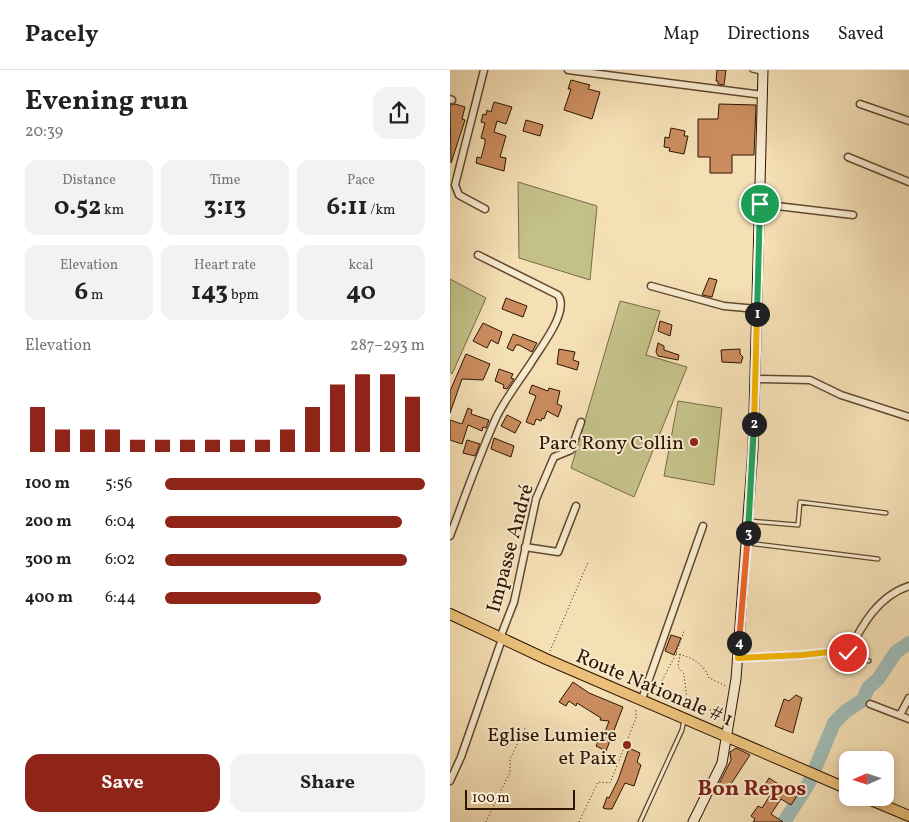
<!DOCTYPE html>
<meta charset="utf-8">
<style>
:root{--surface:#fff;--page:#f2f2f2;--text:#222;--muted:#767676;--line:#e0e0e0;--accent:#8f2418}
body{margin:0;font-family:Vollkorn,serif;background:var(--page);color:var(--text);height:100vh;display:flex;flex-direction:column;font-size:19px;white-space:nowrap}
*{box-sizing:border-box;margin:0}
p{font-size:16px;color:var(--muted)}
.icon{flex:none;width:28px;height:28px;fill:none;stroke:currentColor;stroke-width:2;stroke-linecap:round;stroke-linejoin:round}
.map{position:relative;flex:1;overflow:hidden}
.details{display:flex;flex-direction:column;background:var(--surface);width:450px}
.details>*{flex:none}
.needle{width:32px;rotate:267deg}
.fabs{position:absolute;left:389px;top:681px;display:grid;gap:10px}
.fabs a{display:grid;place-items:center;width:55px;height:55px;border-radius:10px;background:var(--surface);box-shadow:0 2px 8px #0003;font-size:25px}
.scale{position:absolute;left:15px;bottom:12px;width:110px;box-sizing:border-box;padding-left:5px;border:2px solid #2d1500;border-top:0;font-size:14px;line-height:18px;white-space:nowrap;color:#2d1500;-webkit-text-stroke:4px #f8eacf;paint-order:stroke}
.pin{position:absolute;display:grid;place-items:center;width:42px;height:42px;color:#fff;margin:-21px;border:2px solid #fff;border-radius:50%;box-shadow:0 1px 5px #0007}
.km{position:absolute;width:25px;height:25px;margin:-12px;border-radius:50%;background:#222;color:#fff;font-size:14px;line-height:25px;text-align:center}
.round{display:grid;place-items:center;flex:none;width:52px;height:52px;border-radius:15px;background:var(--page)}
.headline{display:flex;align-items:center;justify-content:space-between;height:85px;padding:0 25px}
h1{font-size:28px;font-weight:700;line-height:38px}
.metrics{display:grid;grid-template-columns:repeat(3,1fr);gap:8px;height:85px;padding:5px 25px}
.metrics div{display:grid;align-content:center;border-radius:12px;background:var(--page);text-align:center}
.metrics b{font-size:25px;font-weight:700}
.metrics small{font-size:14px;font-weight:400}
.metrics p{font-size:14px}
.chart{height:140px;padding:10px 25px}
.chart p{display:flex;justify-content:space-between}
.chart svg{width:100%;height:90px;margin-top:5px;stroke:var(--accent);stroke-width:6}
.action{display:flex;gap:10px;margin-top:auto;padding:10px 25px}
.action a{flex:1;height:58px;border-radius:15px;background:var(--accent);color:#fff;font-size:20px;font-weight:700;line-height:58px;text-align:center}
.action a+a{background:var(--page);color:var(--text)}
ul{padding:0 25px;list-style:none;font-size:16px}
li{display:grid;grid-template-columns:80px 60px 1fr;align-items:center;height:38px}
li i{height:12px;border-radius:6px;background:var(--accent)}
header{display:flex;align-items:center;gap:30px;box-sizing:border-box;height:70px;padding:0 25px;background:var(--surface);border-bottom:1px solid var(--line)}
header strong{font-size:24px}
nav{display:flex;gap:28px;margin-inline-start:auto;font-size:18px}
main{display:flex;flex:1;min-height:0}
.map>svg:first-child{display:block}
.green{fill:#c3c088;stroke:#786a44}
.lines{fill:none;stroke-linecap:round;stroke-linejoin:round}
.river{stroke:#9fbbb6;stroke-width:14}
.building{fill:#cb8d5f;stroke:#2d1500}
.lane-casing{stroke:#5f482d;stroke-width:5.5}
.street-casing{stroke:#5f482d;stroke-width:9}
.secondary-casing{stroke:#2d1500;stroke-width:11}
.primary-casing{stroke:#2d1500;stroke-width:12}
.path{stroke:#2d1500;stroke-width:1;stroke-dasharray:1 2.5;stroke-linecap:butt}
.lane{stroke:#f8eacf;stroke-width:3}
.street{stroke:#f8eacf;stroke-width:6}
.secondary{stroke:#f8eacf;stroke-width:9}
.primary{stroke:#eac07a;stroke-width:10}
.split-1-casing{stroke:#fff;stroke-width:10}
.split-2-casing{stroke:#fff;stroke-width:10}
.split-3-casing{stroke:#fff;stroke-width:10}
.split-4-casing{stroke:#fff;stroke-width:10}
.split-5-casing{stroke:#fff;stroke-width:10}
.split-1{stroke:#22a559;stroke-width:6}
.split-2{stroke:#f5b400;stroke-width:6}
.split-3{stroke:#22a559;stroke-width:6}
.split-4{stroke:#f0652b;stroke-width:6}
.split-5{stroke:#f5b400;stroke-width:6}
.poi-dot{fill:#8f2418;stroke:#f8eacf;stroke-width:2}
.labels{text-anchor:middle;stroke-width:4;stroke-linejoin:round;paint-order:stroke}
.poi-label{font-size:20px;fill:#2d1500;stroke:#f8eacf;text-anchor:end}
.street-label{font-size:20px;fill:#2d1500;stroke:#f8eacf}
.quarter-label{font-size:22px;font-weight:bold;fill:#7a1f14;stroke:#f8eacf}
</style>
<header>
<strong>Pacely</strong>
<nav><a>Map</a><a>Directions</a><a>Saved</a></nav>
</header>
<main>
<section class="details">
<div class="headline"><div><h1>Evening run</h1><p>20:39</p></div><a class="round"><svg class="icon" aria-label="share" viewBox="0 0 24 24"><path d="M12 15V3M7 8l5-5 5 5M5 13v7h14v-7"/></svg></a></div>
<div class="metrics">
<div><p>Distance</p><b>0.52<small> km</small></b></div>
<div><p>Time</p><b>3:13</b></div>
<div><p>Pace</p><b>6:11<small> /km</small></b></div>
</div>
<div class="metrics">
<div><p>Elevation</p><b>6<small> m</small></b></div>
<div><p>Heart rate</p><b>143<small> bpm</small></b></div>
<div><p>kcal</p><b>40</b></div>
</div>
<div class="chart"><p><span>Elevation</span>287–293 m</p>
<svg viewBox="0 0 160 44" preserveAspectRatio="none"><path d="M5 44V22M15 44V33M25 44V33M35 44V33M45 44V38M55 44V38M65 44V38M75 44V38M85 44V38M95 44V38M105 44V33M115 44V22M125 44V11M135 44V6M145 44V6M155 44V17"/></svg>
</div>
<ul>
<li><b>100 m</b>5:56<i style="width:100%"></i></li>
<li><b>200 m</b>6:04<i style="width:91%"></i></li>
<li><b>300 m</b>6:02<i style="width:93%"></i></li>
<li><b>400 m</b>6:44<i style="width:60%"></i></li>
</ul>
<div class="action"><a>Save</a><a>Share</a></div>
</section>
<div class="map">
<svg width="459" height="752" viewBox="0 0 459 752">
<rect width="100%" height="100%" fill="#f5dfb5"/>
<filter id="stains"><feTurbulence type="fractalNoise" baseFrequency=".004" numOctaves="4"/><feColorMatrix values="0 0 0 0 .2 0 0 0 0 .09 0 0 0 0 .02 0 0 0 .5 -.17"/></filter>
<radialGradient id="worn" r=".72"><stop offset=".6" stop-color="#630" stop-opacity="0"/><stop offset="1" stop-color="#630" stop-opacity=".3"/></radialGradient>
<g class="green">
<polygon points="68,112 147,136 140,210 69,188"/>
<polygon points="0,209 36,228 2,304 0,302"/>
<polygon points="170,231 210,241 196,285 237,297 184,427 121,398"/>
<polygon points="228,331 272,338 264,415 214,406"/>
</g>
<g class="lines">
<polyline class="river" points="334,752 359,713 384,653 396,641 413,630 418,618 428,609 446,582 459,573"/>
</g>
<g class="building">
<polygon points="267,0 276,0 274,15 268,14 268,11 266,11"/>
<polygon points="121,10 140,15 138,19 150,22 142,49 114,40 121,19 118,19"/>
<polygon points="44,32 62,37 56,54 47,51 44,62 56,66 50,87 56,88 54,101 26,93 27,87 31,88 35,73 35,69 31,68 35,53 31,52 33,44 36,45 37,40 41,42"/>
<polygon points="5,34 15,37 12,49 15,50 1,93 0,35"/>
<polygon points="269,34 306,35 304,85 282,85 282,103 260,103 260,87 248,87 248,49 268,49"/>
<polygon points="76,50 93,55 90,66 73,61"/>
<polygon points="221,58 235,61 234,66 238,66 234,84 219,81 220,78 214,77 215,67 219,68"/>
<polygon points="259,208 267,210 262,227 252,225"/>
<polygon points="56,228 77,236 73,247 52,239"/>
<polygon points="210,251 222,255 220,266 208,261"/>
<polygon points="33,253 52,262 48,274 41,270 37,278 23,271"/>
<polygon points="63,264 87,273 82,282 69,275 66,275 63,281 57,278"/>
<polygon points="208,273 214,276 214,280 229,285 228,290 208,286 206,282"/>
<polygon points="109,279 125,282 123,290 129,292 127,300 107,294"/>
<polygon points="290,279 290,284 293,287 291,293 272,292 271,280"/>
<polygon points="16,284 40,294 33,310 12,309 0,343 0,321"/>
<polygon points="49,299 63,304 61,308 64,309 57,319 53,318 54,315 45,311"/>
<polygon points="82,315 98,321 99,318 110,321 107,334 112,336 108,347 97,341 94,349 92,348 91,351 86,349 84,355 76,352 86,326 79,323"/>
<polygon points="18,338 22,340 21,344 39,350 36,358 33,357 32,361 18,355 12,374 0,370 0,350 12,354"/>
<polygon points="57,345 71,352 65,363 51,356"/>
<polygon points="44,368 64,376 61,387 41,379"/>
<polygon points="17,370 30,374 25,386 13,383"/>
<polygon points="221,565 231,568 224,585 215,581"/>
<polygon points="123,612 139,623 173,637 156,681 146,676 151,664 154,665 159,651 150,650 151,648 127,633 126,636 119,631 116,636 109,632"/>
<polygon points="346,625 352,628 343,663 325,656 334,629 339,631"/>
<polygon points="179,678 190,683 187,692 191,695 184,716 175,713 162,739 157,739 153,738 157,727 159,728 168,710"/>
<polygon points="286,678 300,685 279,717 274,717 269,714 281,690 280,682"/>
<polygon points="319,708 347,726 341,735 331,729 321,744 333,752 303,752 305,749 301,746 308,736 312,738 321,724 313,718"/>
</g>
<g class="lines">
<defs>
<g id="lane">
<polyline points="302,0 311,2"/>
<polyline points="300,451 348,455 350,432 436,443"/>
<polyline points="297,473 428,489"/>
<polyline points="399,583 419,591"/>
<polyline points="190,752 232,660 234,650"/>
</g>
<g id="street">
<polyline points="34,0 5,115 9,125 35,139"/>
<polyline points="118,0 313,25"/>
<polyline points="0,29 2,30"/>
<polyline points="410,34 459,51"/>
<polyline points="398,87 459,112"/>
<polyline points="310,134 403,145"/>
<polyline points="201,216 274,236 307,239"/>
<polyline points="306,309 360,310 391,325 459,347"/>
<path d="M0,466C15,426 29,386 46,348C55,329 70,310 81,293C90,278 120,241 108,225L28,185"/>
<polyline points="75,477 108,482 126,436"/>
<polyline points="50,568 64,532 86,429 104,387 121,380 131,352"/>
<path d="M288,588L352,585L388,581L398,583C412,555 428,526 459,516"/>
<polyline points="192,629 253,456"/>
<polyline points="420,634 459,649"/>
<polyline points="450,645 459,628"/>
<polyline points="0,711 11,687 52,569"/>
</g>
<polyline id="secondary" points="243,752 272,693 286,609 303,379 313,0"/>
<g id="primary">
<polyline points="0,544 96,589 398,719"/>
<polyline points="416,728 459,746"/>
</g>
</defs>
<use href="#lane" class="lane-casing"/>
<use href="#street" class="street-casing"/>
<use href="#secondary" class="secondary-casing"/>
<use href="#primary" class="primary-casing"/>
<g class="path">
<polyline points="100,581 138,492"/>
<path d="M226,584C241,586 254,594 259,608L276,616"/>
<polyline points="230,584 228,597 234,604 237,630 247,636 271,643"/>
<polyline points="204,626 226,584 234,561"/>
<polyline points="36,752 60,702 60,689 76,656"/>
<polyline points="129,752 148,712 160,713 186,648 186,638"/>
</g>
<use href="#lane" class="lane"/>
<use href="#street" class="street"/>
<use href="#secondary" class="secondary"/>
<use href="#primary" class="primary"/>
</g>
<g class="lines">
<defs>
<polyline id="split-1" points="307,244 310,134"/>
<polyline id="split-2" points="304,354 307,244"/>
<polyline id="split-3" points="298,463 304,354"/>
<polyline id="split-4" points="289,573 298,463"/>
<polyline id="split-5" points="289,573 288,588 352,585 388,581 398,583"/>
</defs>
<use href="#split-1" class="split-1-casing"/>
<use href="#split-2" class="split-2-casing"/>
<use href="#split-3" class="split-3-casing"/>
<use href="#split-4" class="split-4-casing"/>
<use href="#split-5" class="split-5-casing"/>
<use href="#split-1" class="split-1"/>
<use href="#split-2" class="split-2"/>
<use href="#split-3" class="split-3"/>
<use href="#split-4" class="split-4"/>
<use href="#split-5" class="split-5"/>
</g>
<g class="poi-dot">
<circle cx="244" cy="372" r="5"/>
<circle cx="177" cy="675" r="5"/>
</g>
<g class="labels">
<g class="poi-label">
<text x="234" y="379">Parc Rony Collin</text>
<text x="167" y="671">Eglise Lumiere<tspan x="167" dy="23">et Paix</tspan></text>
</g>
<g class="street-label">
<text transform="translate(59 478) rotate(-75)" y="7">Impasse André</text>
<text transform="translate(205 617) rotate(23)" y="7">Route Nationale # 1</text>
</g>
<g class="quarter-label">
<text x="302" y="725">Bon Repos</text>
</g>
</g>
<rect width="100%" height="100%" filter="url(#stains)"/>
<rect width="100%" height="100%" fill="url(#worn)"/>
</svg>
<div class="fabs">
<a><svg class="needle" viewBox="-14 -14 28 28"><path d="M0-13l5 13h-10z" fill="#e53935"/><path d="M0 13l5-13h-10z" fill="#767676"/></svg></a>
</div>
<div class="scale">100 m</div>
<div class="pin" style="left:310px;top:134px;background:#1e9e55"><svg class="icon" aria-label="arrive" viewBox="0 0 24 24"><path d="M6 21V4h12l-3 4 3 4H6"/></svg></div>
<div class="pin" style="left:398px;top:583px;background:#d93025"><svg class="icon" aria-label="check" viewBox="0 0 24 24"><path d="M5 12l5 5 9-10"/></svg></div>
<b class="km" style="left:307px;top:244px">1</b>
<b class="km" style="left:304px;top:354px">2</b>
<b class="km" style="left:298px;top:463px">3</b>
<b class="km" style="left:289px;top:573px">4</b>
</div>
</main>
